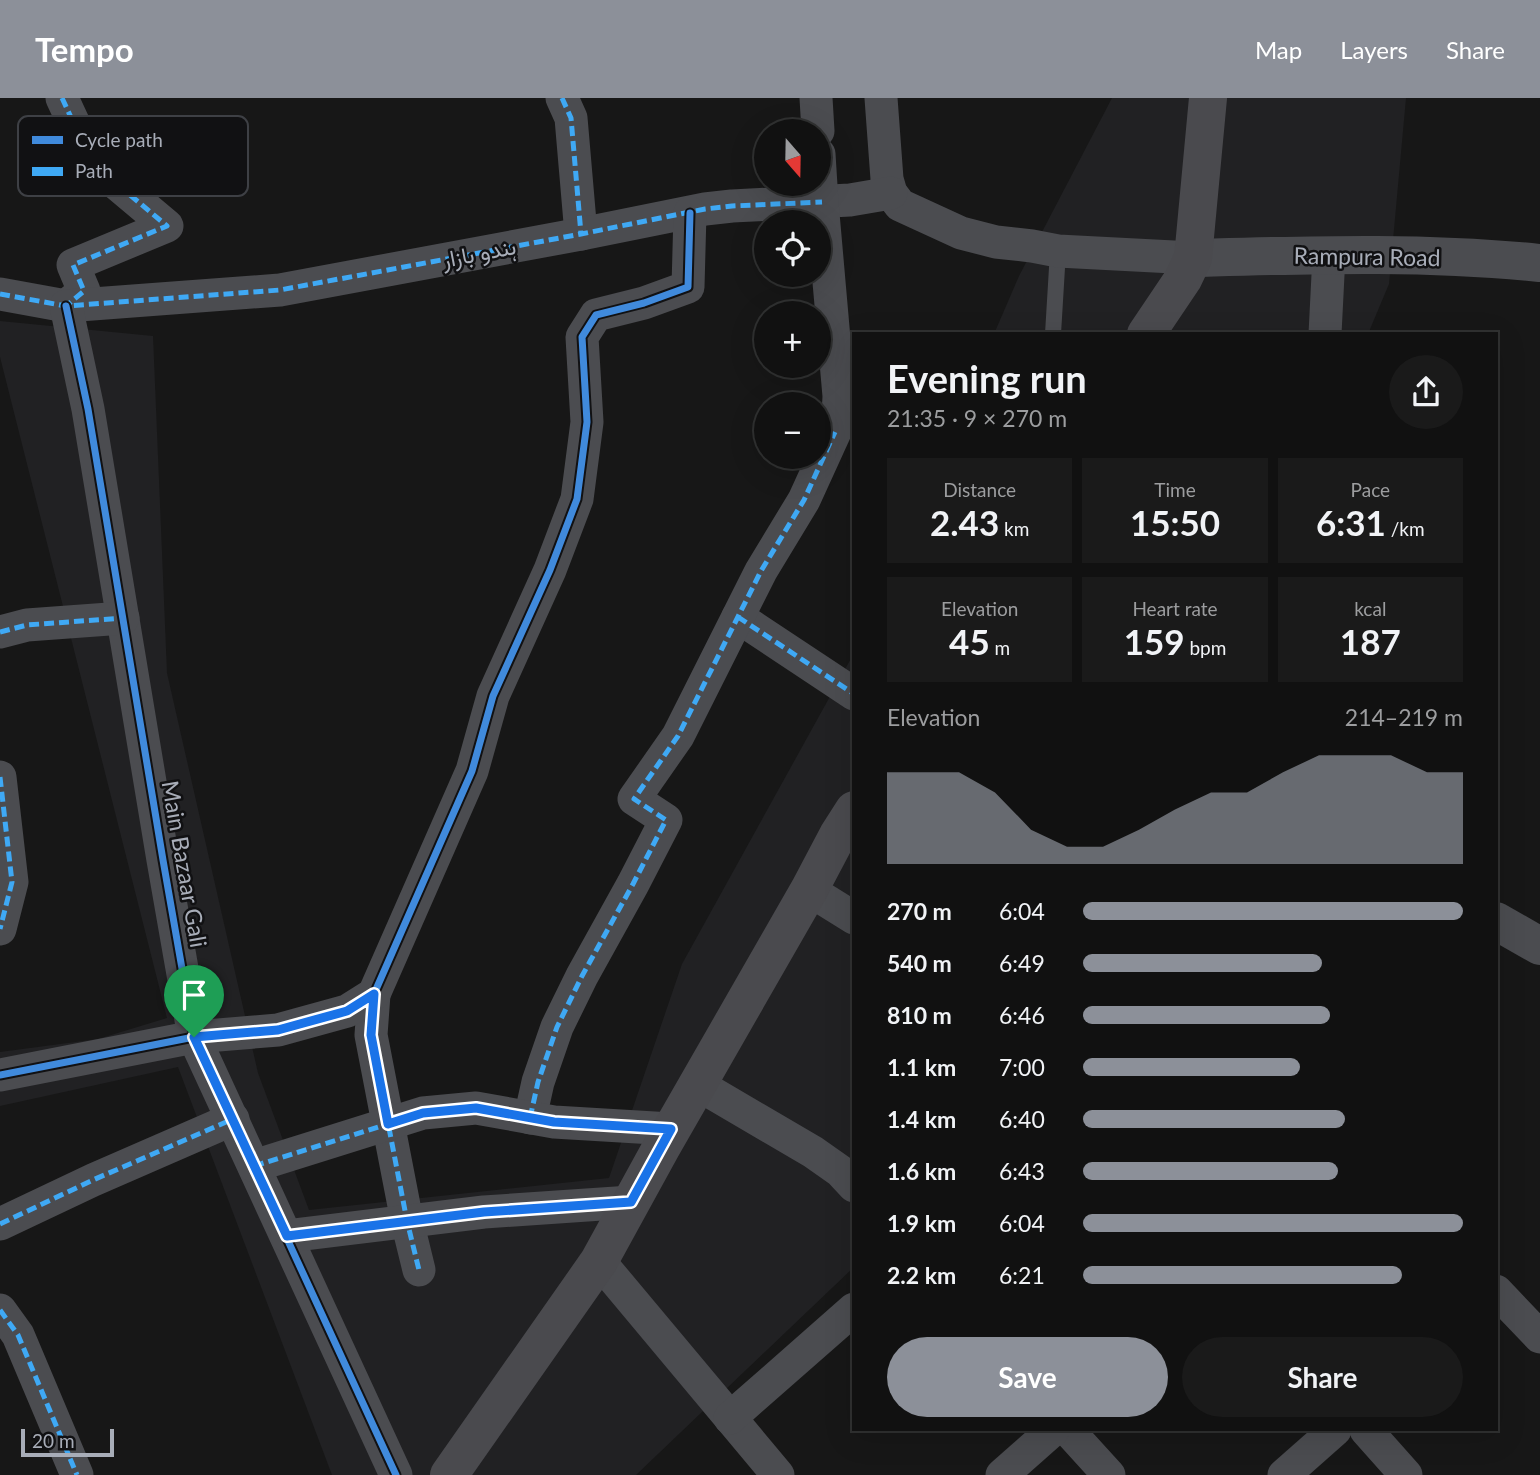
<!DOCTYPE html>
<meta charset="utf-8">
<style>
:root{--surface:#111;--page:#1a1a1a;--text:#f1f3f6;--muted:#9c9d9f;--line:#303131;--accent:#8c9099}
body{margin:0;font-family:Lato,Vazirmatn,sans-serif;background:var(--page);color:var(--text);height:100vh;display:flex;flex-direction:column;font-size:26px;white-space:nowrap}
*{box-sizing:border-box;margin:0}
p{font-size:23px;color:var(--muted)}
.icon{flex:none;width:38px;height:38px;fill:none;stroke:currentColor;stroke-width:2;stroke-linecap:round;stroke-linejoin:round}
.map{position:relative;flex:1;overflow:hidden}
.drawer{position:absolute;left:852px;top:234px;width:646px;height:1099px;display:flex;flex-direction:column;background:var(--surface);border-radius:0px;box-shadow:0 7px 28px #0002,0 0 0 2px var(--line)}
.drawer>*{flex:none}
.needle{width:46px;rotate:160deg}
.fabs{position:absolute;left:754px;top:21px;display:grid;gap:14px}
.fabs a{display:grid;place-items:center;width:77px;height:77px;border-radius:50%;background:var(--surface);box-shadow:0 7px 28px #0002,0 0 0 2px var(--line);font-size:35px}
.scale{position:absolute;left:21px;bottom:18px;width:93px;box-sizing:border-box;padding-left:7px;border:4px solid #a8adb8;border-top:0;font-size:19px;line-height:24px;white-space:nowrap;color:#a8adb8;-webkit-text-stroke:5px #111113;paint-order:stroke}
.pin{position:absolute;display:grid;place-items:center;width:60px;height:60px;color:#fff;margin:-72px -30px;border-radius:50% 50% 50% 0;rotate:-45deg;box-shadow:0 0 7px #0007}
.pin .icon{rotate:45deg}
.round{display:grid;place-items:center;flex:none;width:74px;height:74px;border-radius:37px;background:var(--page)}
.headline{display:flex;align-items:center;justify-content:space-between;height:119px;padding:0 35px}
h1{font-size:38px;font-weight:700;line-height:52px}
.stats{display:grid;grid-template-columns:repeat(3,1fr);gap:10px;height:119px;padding:7px 35px}
.stats div{display:grid;align-content:center;border-radius:0px;background:var(--page);text-align:center}
.stats b{font-size:35px;font-weight:700}
.stats small{font-size:19px;font-weight:400}
.stats p{font-size:19px}
.chart{height:196px;padding:14px 35px}
.chart p{display:flex;justify-content:space-between}
.chart svg{width:100%;height:126px;margin-top:7px;fill:var(--accent);opacity:.7}
.button{display:flex;gap:14px;margin-top:auto;padding:14px 35px}
.button a{flex:1;height:80px;border-radius:42px;background:var(--accent);color:#fff;font-size:28px;font-weight:700;line-height:80px;text-align:center}
.button a+a{background:var(--page);color:var(--text)}
ul{padding:0 35px;list-style:none;font-size:23px}
li{display:grid;grid-template-columns:112px 84px 1fr;align-items:center;height:52px}
li i{height:18px;border-radius:9px;background:var(--accent)}
header{display:flex;align-items:center;gap:42px;box-sizing:border-box;height:98px;padding:0 35px;background:var(--accent);color:#fff}
header strong{font-size:33px}
nav{display:flex;gap:38px;margin-inline-start:auto;font-size:24px}
.map>svg:first-child{display:block}
.built{fill:#212123}
.lines{fill:none;stroke-linecap:round;stroke-linejoin:round}
.service{stroke:#4b4c50;stroke-width:16}
.minor{stroke:#4b4c50;stroke-width:33}
.tertiary{stroke:#4b4c50;stroke-width:38}
.secondary{stroke:#4a4a4e;stroke-width:38}
.quiet{stroke:#3fa9f5;stroke-width:5;stroke-dasharray:10 5;stroke-linecap:butt}
.cycleway-casing{stroke:#111113;stroke-width:11}
.cycleway{stroke:#408adc;stroke-width:7}
.route-casing{stroke:#fff;stroke-width:14}
.route{stroke:#1a73e8;stroke-width:9}
.labels{text-anchor:middle;stroke-width:5;stroke-linejoin:round;paint-order:stroke}
.street-label{font-size:23px;fill:#a8adb8;stroke:#111113}
.key{fill:#111113;stroke:#3e4045;stroke-width:2}
.key-label{font-size:19px;fill:#a8adb8}
</style>
<header>
<strong>Tempo</strong>
<nav><a>Map</a><a>Layers</a><a>Share</a></nav>
</header>
<div class="map">
<svg width="1540" height="1377" viewBox="0 0 1540 1377">
<rect width="100%" height="100%" fill="#171717"/>
<g class="built">
<polygon points="1112,0 1406,0 1389,186 1368,236 994,236 1019,178"/>
<polygon points="0,223 153,238 167,575 258,975 309,1112 609,1080 682,866 854,555 854,1169 636,1377 332,1377 178,969 0,1008 0,954 98,941 167,920 0,259"/>
</g>
<g class="lines">
<polyline class="service" points="1053,236 1058,153"/>
<g class="minor">
<polyline points="62,0 81,41 117,86 167,128 73,167 84,193 66,208"/>
<polyline points="562,0 571,20 581,136"/>
<polyline points="816,0 818,33"/>
<polyline points="881,0 887,81 891,95 900,107 961,135 996,144 1032,148 1058,153 1193,160"/>
<polyline points="0,196 66,208 280,192 581,136 705,111 732,108 850,102 891,95"/>
<polyline points="66,208 88,311 163,762 194,939 396,1377"/>
<polyline points="1325,236 1329,157"/>
<polyline points="738,519 854,596"/>
<polyline points="0,534 27,527 123,520"/>
<polyline points="0,679 12,784 0,831"/>
<polyline points="809,792 854,820"/>
<polyline points="374,896 371,937 407,1123 419,1172"/>
<polyline points="0,977 194,939 278,932 347,913 374,896 472,673 493,598 550,472 577,401 587,324 582,239 596,217 644,205 688,189 690,115"/>
<polyline points="697,986 813,1054 840,1073 854,1088"/>
<polyline points="530,1020 538,984 557,929 582,878 633,786 666,722 634,701 678,638 761,473 804,402 835,334 838,318 839,298 822,104 819,56"/>
<polyline points="254,1068 423,1015 476,1010 554,1024 671,1031"/>
<polyline points="0,1126 93,1082 233,1021"/>
<polyline points="287,1138 484,1114 631,1104"/>
<polyline points="599,1163 778,1377"/>
<polyline points="1496,1193 1540,1239"/>
<polyline points="0,1212 18,1237 77,1377"/>
<polyline points="730,1320 854,1211"/>
<polyline points="1068,1332 1109,1377"/>
<polyline points="1366,1332 1406,1377"/>
<polyline points="1002,1377 1053,1332"/>
<polyline points="1284,1377 1335,1332"/>
</g>
<g class="tertiary">
<path d="M1193,160C1309,157 1425,153 1540,165"/>
<polyline points="1496,823 1540,848"/>
</g>
<g class="secondary">
<polyline points="1146,236 1183,181 1193,160 1208,0"/>
<polyline points="449,1377 599,1163 661,1050 809,792 838,737 854,712"/>
</g>
<g class="quiet">
<polyline points="62,0 81,41 117,86 167,128 73,167 84,193 66,208"/>
<polyline points="562,0 571,20 581,136"/>
<polyline points="0,196 66,208 280,192 581,136 705,111 732,108 822,104"/>
<polyline points="738,519 854,596"/>
<polyline points="0,534 27,527 123,520"/>
<polyline points="0,679 12,784 0,831"/>
<polyline points="374,896 371,937 407,1123 419,1172"/>
<polyline points="530,1020 538,984 557,929 582,878 633,786 666,722 634,701 678,638 761,473 804,402 835,334"/>
<polyline points="254,1068 423,1015 476,1010 554,1024 671,1031"/>
<polyline points="0,1126 93,1082 233,1021"/>
<polyline points="287,1138 484,1114 631,1104"/>
<polyline points="0,1212 18,1237 77,1377"/>
</g>
<defs>
<g id="cycleway">
<polyline points="66,208 88,311 163,762 194,939 396,1377"/>
<polyline points="0,977 194,939 278,932 347,913 374,896 472,673 493,598 550,472 577,401 587,324 582,239 596,217 644,205 688,189 690,115"/>
</g>
</defs>
<use href="#cycleway" class="cycleway-casing"/>
<use href="#cycleway" class="cycleway"/>
</g>
<g class="lines">
<defs>
<polygon id="route" points="374,896 371,937 388,1026 423,1015 476,1010 554,1024 671,1031 631,1104 484,1114 287,1138 194,939 278,932 347,913"/>
</defs>
<use href="#route" class="route-casing"/>
<use href="#route" class="route"/>
</g>
<g class="labels">
<g class="street-label">
<text transform="translate(479 155) rotate(-11)" y="8">ہندو بازار</text>
<text transform="translate(1367 159) rotate(1)" y="8">Rampura Road</text>
<text transform="translate(184 766) rotate(80)" y="8">Main Bazaar Gali</text>
</g>
</g>
<rect x="18" y="18" width="230" height="80" rx="10" class="key"/>
<rect x="32" y="38" width="31" height="8" fill="#408adc"/>
<rect x="32" y="69" width="31" height="9" fill="#3fa9f5"/>
<g class="key-label">
<text x="75" y="49">Cycle path</text>
<text x="75" y="80">Path</text>
</g>
</svg>
<div class="fabs">
<a><svg class="needle" viewBox="-14 -14 28 28"><path d="M0-13l5 13h-10z" fill="#e53935"/><path d="M0 13l5-13h-10z" fill="#9c9d9f"/></svg></a>
<a><svg class="icon" aria-label="locate" viewBox="0 0 24 24"><circle cx="12" cy="12" r="6"/><path d="M12 2v4M12 18v4M2 12h4M18 12h4"/></svg></a>
<a>+</a>
<a>−</a>
</div>
<div class="scale">20 m</div>
<div class="pin" style="left:194px;top:939px;background:#1e9e55"><svg class="icon" aria-label="arrive" viewBox="0 0 24 24"><path d="M6 21V4h12l-3 4 3 4H6"/></svg></div>
<section class="drawer">
<div class="headline"><div><h1>Evening run</h1><p>21:35 · 9 × 270 m</p></div><a class="round"><svg class="icon" aria-label="share" viewBox="0 0 24 24"><path d="M12 15V3M7 8l5-5 5 5M5 13v7h14v-7"/></svg></a></div>
<div class="stats">
<div><p>Distance</p><b>2.43<small> km</small></b></div>
<div><p>Time</p><b>15:50</b></div>
<div><p>Pace</p><b>6:31<small> /km</small></b></div>
</div>
<div class="stats">
<div><p>Elevation</p><b>45<small> m</small></b></div>
<div><p>Heart rate</p><b>159<small> bpm</small></b></div>
<div><p>kcal</p><b>187</b></div>
</div>
<div class="chart"><p><span>Elevation</span>214–219 m</p>
<svg viewBox="0 0 160 44" preserveAspectRatio="none"><path d="M0 44V12L10 12L20 12L30 19L40 32L50 38L60 38L70 32L80 25L90 19L100 19L110 12L120 6L130 6L140 6L150 12L160 12V44z"/></svg>
</div>
<ul>
<li><b>270 m</b>6:04<i style="width:100%"></i></li>
<li><b>540 m</b>6:49<i style="width:63%"></i></li>
<li><b>810 m</b>6:46<i style="width:65%"></i></li>
<li><b>1.1 km</b>7:00<i style="width:57%"></i></li>
<li><b>1.4 km</b>6:40<i style="width:69%"></i></li>
<li><b>1.6 km</b>6:43<i style="width:67%"></i></li>
<li><b>1.9 km</b>6:04<i style="width:100%"></i></li>
<li><b>2.2 km</b>6:21<i style="width:84%"></i></li>
</ul>
<div class="button"><a>Save</a><a>Share</a></div>
</section>
</div>
